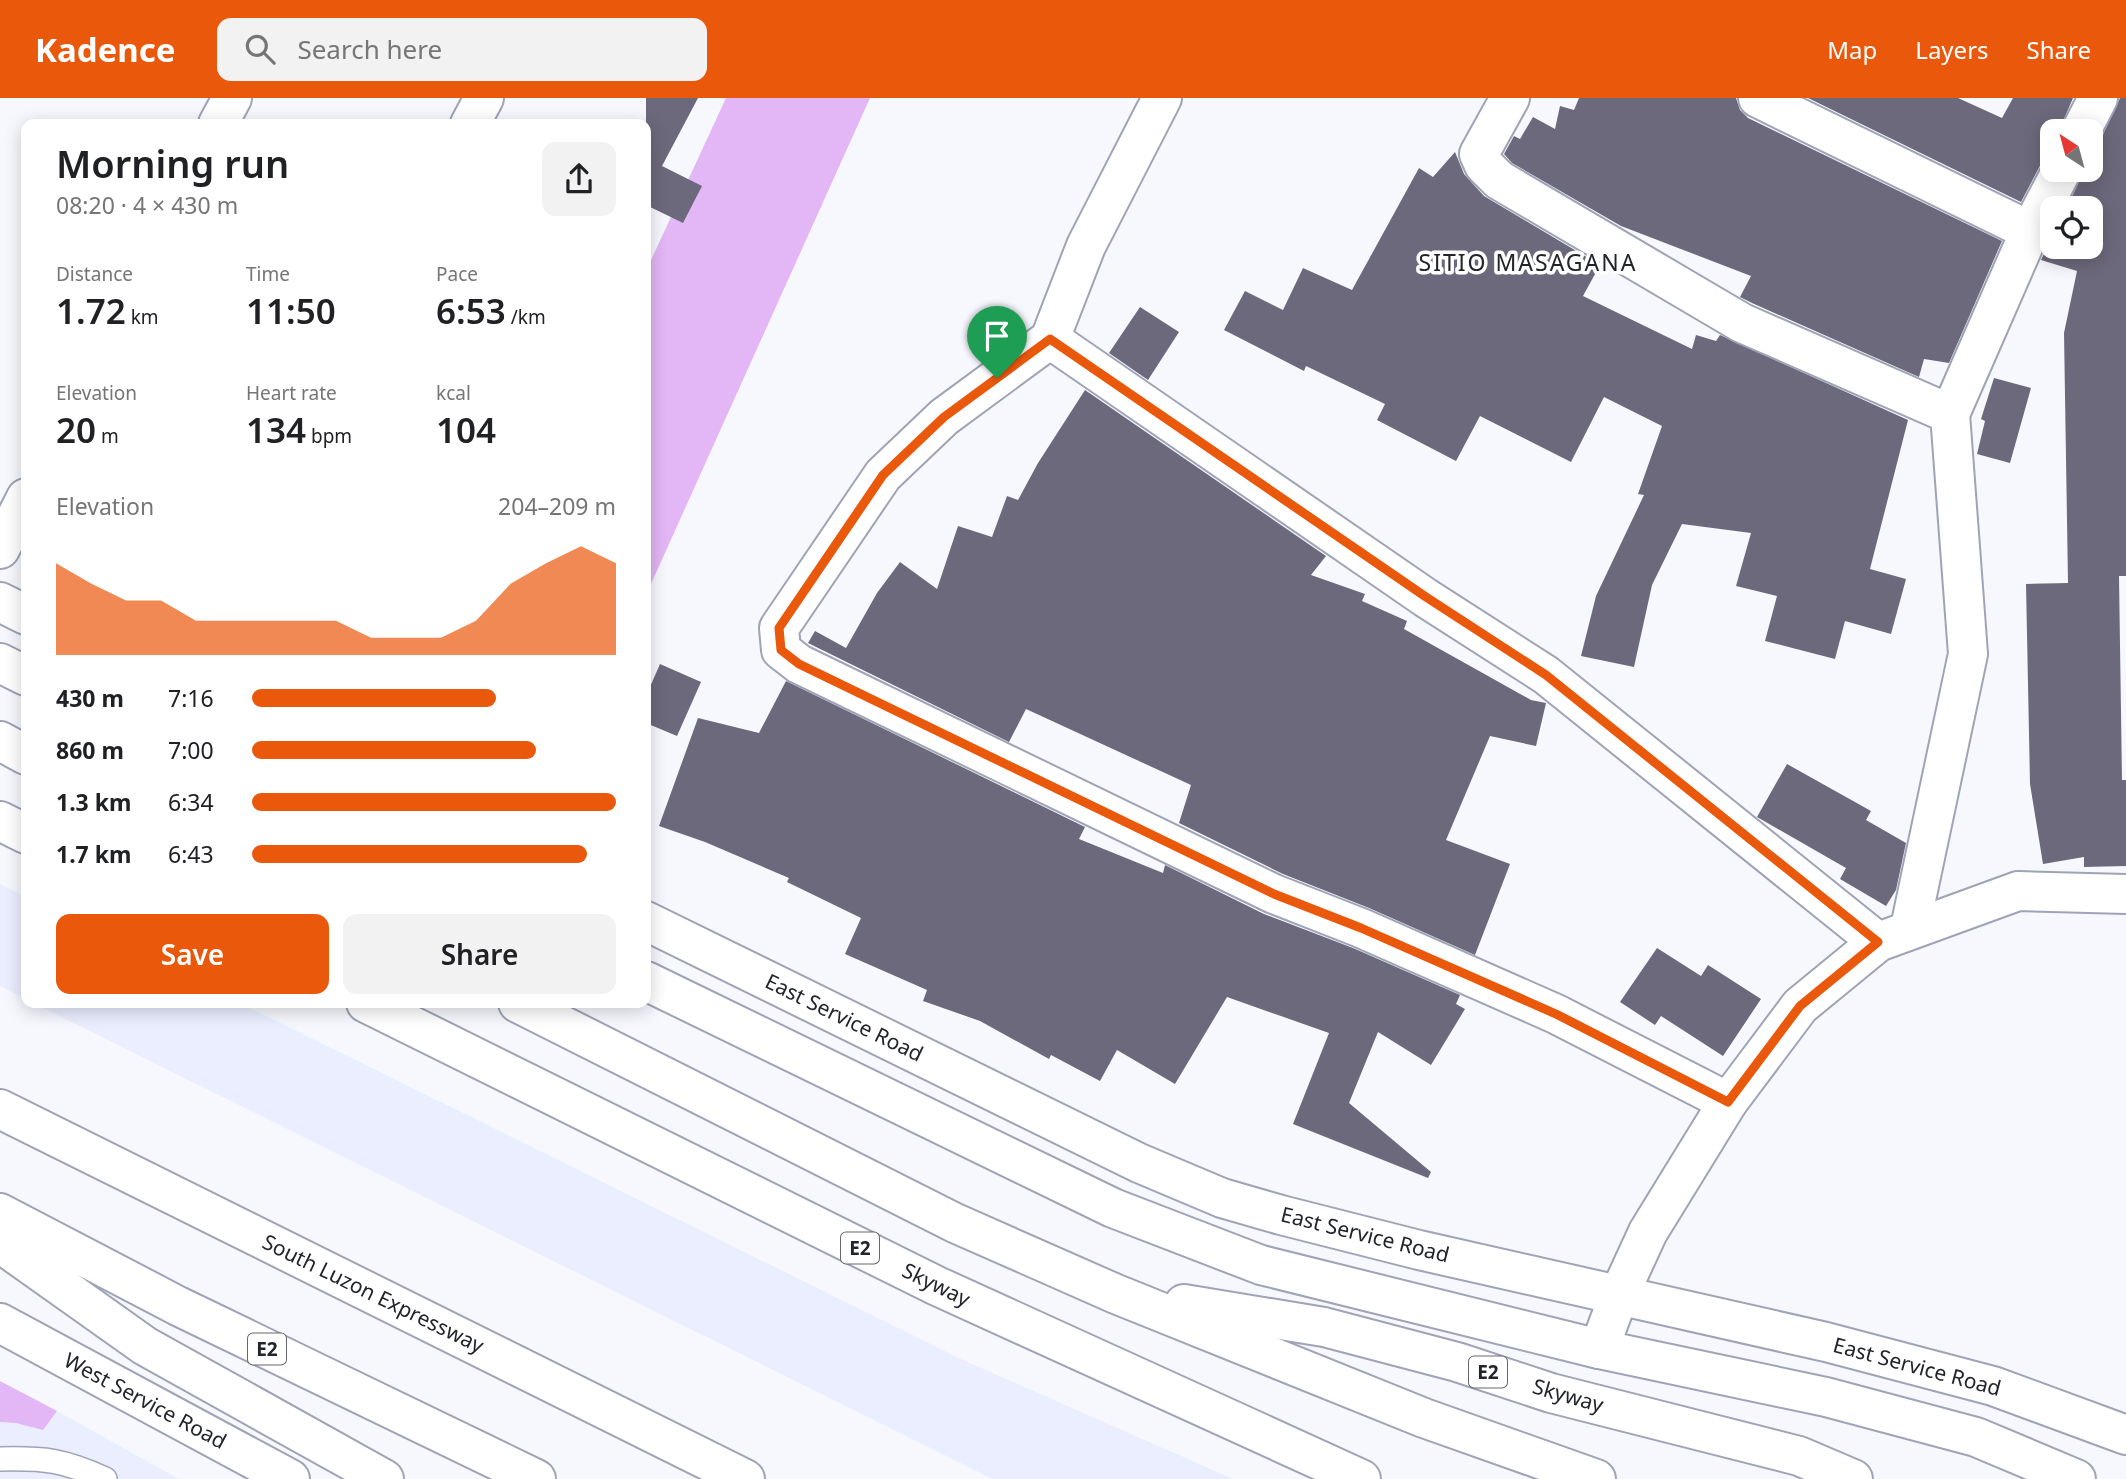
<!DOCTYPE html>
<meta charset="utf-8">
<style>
:root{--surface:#fff;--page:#f2f2f2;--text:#202124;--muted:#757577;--accent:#ea580c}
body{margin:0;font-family:"Noto Sans",sans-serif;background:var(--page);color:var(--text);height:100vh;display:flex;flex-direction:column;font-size:26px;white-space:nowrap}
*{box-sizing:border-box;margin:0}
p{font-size:23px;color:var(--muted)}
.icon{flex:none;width:38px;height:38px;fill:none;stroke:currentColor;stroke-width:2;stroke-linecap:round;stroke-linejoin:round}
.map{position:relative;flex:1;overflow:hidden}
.drawer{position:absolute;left:21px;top:21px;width:630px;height:889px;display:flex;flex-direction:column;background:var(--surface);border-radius:14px;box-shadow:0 4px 18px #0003}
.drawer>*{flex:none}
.needle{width:46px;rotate:324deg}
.buttons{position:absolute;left:2040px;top:21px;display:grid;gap:14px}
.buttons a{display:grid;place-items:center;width:63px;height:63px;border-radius:14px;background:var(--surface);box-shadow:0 4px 18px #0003;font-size:35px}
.pin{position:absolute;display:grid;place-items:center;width:60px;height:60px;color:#fff;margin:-72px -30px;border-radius:50% 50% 50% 0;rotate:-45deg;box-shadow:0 0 7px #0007}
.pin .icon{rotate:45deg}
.round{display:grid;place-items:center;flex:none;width:74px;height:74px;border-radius:14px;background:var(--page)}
.summary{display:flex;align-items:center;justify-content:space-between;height:119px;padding:0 35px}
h1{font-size:38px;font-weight:600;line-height:52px}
.figures{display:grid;grid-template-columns:repeat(3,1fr);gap:10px;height:119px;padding:7px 35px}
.figures div{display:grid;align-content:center}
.figures b{font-size:35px;font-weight:600}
.figures small{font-size:19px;font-weight:400}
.figures p{font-size:19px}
.chart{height:196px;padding:14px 35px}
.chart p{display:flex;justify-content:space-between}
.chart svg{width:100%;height:126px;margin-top:7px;fill:var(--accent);opacity:.7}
.cta{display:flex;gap:14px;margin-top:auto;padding:14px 35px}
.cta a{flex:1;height:80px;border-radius:14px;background:var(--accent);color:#fff;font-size:28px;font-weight:600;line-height:80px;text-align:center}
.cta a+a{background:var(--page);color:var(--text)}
ul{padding:0 35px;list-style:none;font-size:23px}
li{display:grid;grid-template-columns:112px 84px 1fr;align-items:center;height:52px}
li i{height:18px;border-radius:9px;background:var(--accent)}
header{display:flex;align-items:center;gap:42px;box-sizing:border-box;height:98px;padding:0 35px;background:var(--accent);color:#fff}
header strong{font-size:33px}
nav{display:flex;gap:38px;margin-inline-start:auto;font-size:24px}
.search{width:490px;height:63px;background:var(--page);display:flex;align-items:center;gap:18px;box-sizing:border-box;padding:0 24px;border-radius:14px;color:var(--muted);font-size:26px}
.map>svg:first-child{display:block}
.built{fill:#eaeeff}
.green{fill:#e3b6f6}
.building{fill:#6d697c}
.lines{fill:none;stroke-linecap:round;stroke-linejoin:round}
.lane-casing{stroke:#9fa3b7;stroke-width:26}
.street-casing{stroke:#9fa3b7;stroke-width:42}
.secondary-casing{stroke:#9fa3b7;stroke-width:42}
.highway-casing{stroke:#9fa3b7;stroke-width:42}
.lane{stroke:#fff;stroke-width:23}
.street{stroke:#fff;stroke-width:38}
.secondary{stroke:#fff;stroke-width:38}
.highway{stroke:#fff;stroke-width:38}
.route-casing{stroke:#fff;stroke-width:14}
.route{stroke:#ea580c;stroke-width:9}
.labels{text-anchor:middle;stroke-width:7;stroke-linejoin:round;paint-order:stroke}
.shield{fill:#fff;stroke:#64666b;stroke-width:2}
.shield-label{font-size:19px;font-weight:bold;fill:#22242b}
.street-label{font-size:21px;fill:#22242b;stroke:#fff}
.neighbourhood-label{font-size:23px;letter-spacing:2px;fill:#22242b;stroke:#fff}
</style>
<header>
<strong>Kadence</strong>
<div class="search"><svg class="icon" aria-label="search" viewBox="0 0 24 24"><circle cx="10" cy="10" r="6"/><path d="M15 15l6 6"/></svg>Search here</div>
<nav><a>Map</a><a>Layers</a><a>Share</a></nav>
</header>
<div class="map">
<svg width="2126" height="1381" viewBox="0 0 2126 1381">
<rect width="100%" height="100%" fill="#f7f8fd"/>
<g class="built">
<polygon points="0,786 26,799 26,901 0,888"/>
<polygon points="33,905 240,905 961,1261 1233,1381 993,1381"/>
<polygon points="0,1283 57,1313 179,1381 0,1381"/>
</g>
<g class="green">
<polygon points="726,0 870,0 646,497 646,173"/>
<polygon points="0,1283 57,1313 43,1332 16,1325 0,1324"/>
</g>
<g class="building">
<polygon points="646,0 698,0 662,68 702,88 683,125 646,107"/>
<polygon points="1579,0 1736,0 1740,12 1748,20 2002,143 1949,265 1924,261 1919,279 1752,205 1740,199 1751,178 1621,128 1512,65 1504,56 1514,38 1520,41 1533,19 1555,31 1560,8 1574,12"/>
<polygon points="1808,0 1958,0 2002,20 2013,0 2073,0 2059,33 2053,33 2053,53 2043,62 2021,104"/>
<polygon points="2120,0 2126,0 2126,478 2119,478 2122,682 2126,682 2126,768 2084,769 2084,759 2043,766 2030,686 2026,486 2068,485 2064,235 2077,173 2041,162 2053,137 2053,149 2091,149 2091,110 2067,110 2084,72 2091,72 2091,52 2100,43"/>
<polygon points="1455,54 1464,76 1484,98 1600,167 1583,198 1692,251 1696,237 1716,243 1720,237 1908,322 1870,471 1906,481 1891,536 1845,523 1835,561 1765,543 1777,498 1736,488 1751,435 1682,426 1652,487 1634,569 1581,558 1596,498 1644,397 1638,396 1662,328 1604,299 1571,364 1480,318 1456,363 1377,322 1385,306 1306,268 1304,273 1224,232 1245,193 1283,212 1303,170 1352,192 1419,70 1433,79"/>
<polygon points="1140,209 1179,234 1148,282 1109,255"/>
<polygon points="1994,280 2031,290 2010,365 1977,356 1985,323 1981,321"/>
<polygon points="1085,292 1326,458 1311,477 1365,496 1362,503 1407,523 1404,531 1531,602 1546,605 1536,648 1490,638 1446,742 1510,766 1475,857 1369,810 1283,776 1179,725 1191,687 1026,611 1009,644 808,545 815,533 846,550 877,495 900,464 937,491 958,428 992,439 1007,398 1018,402 1038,365"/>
<polygon points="660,566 701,584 677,638 646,625 646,598"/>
<polygon points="786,583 1085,729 1079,741 1163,775 1165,767 1264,816 1353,850 1460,897 1456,906 1465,911 1431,967 1378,934 1349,1005 1431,1074 1428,1080 1293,1026 1329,935 1227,899 1175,986 1117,952 1100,983 1051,957 1049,961 980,923 923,903 927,892 845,856 861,820 787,784 789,780 705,744 659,728 698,620 759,635"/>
<polygon points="1787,666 1871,713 1866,722 1906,745 1896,792 1886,808 1840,781 1846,770 1757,719"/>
<polygon points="1657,850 1701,878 1708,867 1761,901 1723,958 1661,918 1655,927 1620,904"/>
</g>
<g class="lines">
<defs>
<path id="lane" d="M0,1361C45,1360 64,1362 105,1381"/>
<g id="street">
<polyline points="1162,0 1086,148 1050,241 944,319 883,377 779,530 781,552 799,566 1274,796 1361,830 1556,916 1728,1004"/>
<polyline points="1510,0 1479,56 1484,67 1499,82 1742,225 1950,316 2030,133 1758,0"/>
<polyline points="218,26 232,0"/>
<polyline points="470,26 484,0"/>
<polyline points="2081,33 2098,0"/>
<polyline points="2030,133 2062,72"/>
<polyline points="1050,241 1426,500 1546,577 1878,844"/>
<polyline points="0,451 26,400"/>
<polyline points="1910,830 1968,556 1950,316"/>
<polyline points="1599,1251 1619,1197 1648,1134 1728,1004 1800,908 1878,844 2018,793 2126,796"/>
</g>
<g id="secondary">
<polyline points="0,504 26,517"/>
<polyline points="0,565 26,578"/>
<polyline points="646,823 1139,1065 1222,1100 1281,1117 1419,1152 1826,1244 1993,1288 2126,1337"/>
<polyline points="646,883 1113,1110 1261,1167 1599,1251 1826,1299 1976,1339 2076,1381"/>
<polyline points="0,1225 290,1381"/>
</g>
<g id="highway">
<polyline points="0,643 26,657"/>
<polyline points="0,723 26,736"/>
<polyline points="366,905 937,1188 1361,1381"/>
<polyline points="518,905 955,1125 1116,1196 1424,1320 1596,1381"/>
<polyline points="0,1011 745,1381"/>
<polyline points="0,1115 178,1208 536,1381"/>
<polyline points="0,1145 145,1248 384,1381"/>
<polyline points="1184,1206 1324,1229 1457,1264 1551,1295 1799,1358 1853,1381"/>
</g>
</defs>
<use href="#lane" class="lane-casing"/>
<use href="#street" class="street-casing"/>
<use href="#secondary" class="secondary-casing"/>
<use href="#highway" class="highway-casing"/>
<use href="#lane" class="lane"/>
<use href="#street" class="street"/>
<use href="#secondary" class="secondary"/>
<use href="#highway" class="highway"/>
</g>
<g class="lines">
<defs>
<polygon id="route" points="1050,241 1426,499 1546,577 1878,844 1800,908 1728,1004 1556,916 1361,830 1274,796 799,566 781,552 779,530 883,377 944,319"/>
</defs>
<use href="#route" class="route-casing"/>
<use href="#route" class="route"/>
</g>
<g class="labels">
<g class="shield">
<rect x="841" y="1134.5" width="38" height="31" rx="5"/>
<rect x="248" y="1235.5" width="38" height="31" rx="5"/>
<rect x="1469" y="1258.5" width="38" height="31" rx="5"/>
</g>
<g class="shield-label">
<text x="860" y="1157">E2</text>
<text x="267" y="1258">E2</text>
<text x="1488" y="1281">E2</text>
</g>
<g class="street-label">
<text transform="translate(844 920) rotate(26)" y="7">East Service Road</text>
<text transform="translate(1365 1137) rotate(14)" y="7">East Service Road</text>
<text transform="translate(936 1187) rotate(26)" y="7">Skyway</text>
<text transform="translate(373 1196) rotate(26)" y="7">South Luzon Expressway</text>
<text transform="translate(1917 1269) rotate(15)" y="7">East Service Road</text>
<text transform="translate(1568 1298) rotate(16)" y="7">Skyway</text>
<text transform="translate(145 1303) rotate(28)" y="7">West Service Road</text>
</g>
<g class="neighbourhood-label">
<text x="1528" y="173">SITIO MASAGANA</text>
</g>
</g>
</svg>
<div class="buttons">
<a><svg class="needle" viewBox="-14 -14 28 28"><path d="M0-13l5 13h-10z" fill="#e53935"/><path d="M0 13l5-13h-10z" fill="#757577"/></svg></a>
<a><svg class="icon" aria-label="locate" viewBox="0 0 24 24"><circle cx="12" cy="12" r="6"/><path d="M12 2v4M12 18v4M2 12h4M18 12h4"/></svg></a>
</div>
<div class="pin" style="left:997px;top:280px;background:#1e9e55"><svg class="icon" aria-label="arrive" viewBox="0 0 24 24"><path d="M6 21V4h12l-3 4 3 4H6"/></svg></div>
<section class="drawer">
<div class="summary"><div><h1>Morning run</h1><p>08:20 · 4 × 430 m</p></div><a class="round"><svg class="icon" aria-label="share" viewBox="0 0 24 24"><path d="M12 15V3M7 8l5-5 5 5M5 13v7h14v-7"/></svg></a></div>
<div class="figures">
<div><p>Distance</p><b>1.72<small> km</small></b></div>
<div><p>Time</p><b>11:50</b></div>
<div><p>Pace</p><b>6:53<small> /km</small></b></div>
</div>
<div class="figures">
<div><p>Elevation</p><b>20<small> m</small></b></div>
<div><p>Heart rate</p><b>134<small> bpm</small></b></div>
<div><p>kcal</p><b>104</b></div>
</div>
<div class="chart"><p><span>Elevation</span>204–209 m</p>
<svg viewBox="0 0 160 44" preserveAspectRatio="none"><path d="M0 44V12L10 19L20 25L30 25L40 32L50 32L60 32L70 32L80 32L90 38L100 38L110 38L120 32L130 19L140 12L150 6L160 12V44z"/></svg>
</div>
<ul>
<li><b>430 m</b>7:16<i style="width:67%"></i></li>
<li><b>860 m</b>7:00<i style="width:78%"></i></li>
<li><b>1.3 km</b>6:34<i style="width:100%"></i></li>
<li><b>1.7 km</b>6:43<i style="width:92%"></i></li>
</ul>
<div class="cta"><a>Save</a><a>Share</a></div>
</section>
</div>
